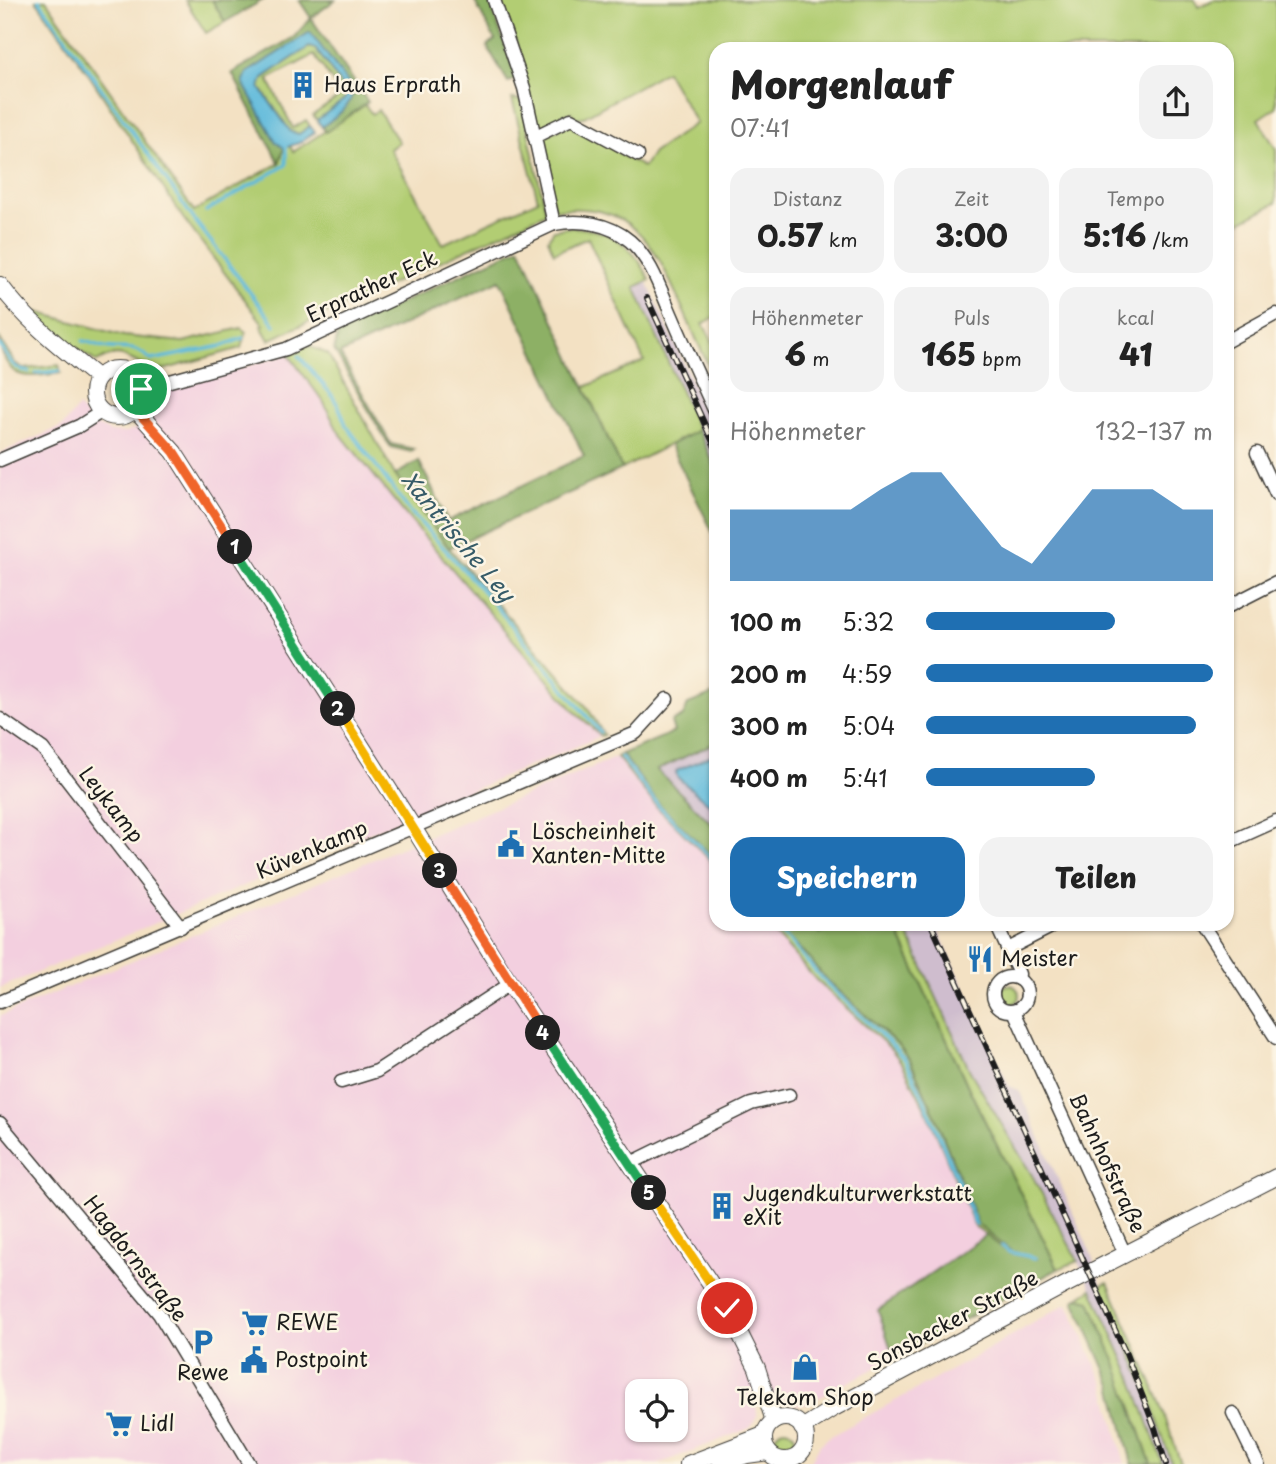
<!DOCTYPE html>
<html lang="de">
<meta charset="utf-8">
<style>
:root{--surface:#fff;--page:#f2f2f2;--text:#222;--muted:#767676;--accent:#1f6fb2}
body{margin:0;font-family:"Playpen Sans",sans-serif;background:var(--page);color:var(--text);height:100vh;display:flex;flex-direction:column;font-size:26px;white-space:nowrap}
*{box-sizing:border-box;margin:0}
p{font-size:23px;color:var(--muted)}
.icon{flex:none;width:38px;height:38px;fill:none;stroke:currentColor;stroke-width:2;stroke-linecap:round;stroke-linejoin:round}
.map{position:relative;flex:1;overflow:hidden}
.details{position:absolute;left:709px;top:42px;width:525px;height:889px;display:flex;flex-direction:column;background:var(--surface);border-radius:21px;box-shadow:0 2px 5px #0004}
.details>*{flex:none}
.controls{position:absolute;left:625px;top:1379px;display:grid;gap:14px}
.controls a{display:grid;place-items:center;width:63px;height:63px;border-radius:14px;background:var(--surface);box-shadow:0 2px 5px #0004;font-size:35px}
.pin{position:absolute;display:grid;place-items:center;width:60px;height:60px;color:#fff;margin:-30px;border:4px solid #fff;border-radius:50%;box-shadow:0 2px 7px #0007}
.km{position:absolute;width:35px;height:35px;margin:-18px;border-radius:50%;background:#222;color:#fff;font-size:19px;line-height:35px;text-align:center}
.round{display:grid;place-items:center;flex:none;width:74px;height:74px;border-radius:21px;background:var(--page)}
.summary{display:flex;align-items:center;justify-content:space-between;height:119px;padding:0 21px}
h1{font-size:38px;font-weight:800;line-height:52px}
.figures{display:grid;grid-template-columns:repeat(3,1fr);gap:10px;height:119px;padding:7px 21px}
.figures div{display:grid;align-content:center;border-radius:18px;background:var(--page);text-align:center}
.figures b{font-size:30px;font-weight:800}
.figures small{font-size:19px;font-weight:400}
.figures p{font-size:19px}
.chart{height:196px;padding:14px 21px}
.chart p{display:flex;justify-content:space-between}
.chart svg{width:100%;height:126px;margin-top:7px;fill:var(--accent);opacity:.7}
.action{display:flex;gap:14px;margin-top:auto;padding:14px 21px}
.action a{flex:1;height:80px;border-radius:21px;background:var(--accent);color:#fff;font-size:28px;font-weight:800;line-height:80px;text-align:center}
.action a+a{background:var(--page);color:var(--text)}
ul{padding:0 21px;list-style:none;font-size:23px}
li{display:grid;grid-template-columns:112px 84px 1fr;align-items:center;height:52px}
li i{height:18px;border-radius:9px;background:var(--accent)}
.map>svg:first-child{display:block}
.built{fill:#f3cfdf;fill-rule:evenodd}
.industrial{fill:#cfbdce}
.green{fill:#b2cd73;stroke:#677448;stroke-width:2}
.forest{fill:#8db065;stroke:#546640;stroke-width:2}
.water{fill:#5ebadb;stroke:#3d6b7c;stroke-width:2}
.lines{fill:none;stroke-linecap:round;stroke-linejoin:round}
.stream{stroke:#5ebadb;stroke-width:3.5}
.minor-casing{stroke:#3c3a35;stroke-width:15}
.tertiary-casing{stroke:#3c3a35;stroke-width:18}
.minor{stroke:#fff;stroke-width:12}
.tertiary{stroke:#fff;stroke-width:16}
.rail-casing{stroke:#1c1c1c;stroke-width:6}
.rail{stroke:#fcf5e5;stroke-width:3.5;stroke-dasharray:10;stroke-linecap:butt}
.split-1-casing{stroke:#fff;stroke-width:14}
.split-2-casing{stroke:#fff;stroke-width:14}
.split-3-casing{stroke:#fff;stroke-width:14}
.split-4-casing{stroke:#fff;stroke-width:14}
.split-5-casing{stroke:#fff;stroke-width:14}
.split-6-casing{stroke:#fff;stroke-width:14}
.split-1{stroke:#f0652b;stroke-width:9}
.split-2{stroke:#22a559;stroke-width:9}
.split-3{stroke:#f5b400;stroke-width:9}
.split-4{stroke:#f0652b;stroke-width:9}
.split-5{stroke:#22a559;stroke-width:9}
.split-6{stroke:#f5b400;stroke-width:9}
.labels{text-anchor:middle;stroke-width:5;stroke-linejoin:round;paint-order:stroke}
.poi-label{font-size:21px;fill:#1c1c1c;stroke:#fcf5e5;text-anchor:start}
.street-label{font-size:21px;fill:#1c1c1c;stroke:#fcf5e5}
.water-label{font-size:23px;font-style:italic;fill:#365b68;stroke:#fcf5e5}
</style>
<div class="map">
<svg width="1276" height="1464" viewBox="0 0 1276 1464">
<rect width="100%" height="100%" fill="#fcf5e5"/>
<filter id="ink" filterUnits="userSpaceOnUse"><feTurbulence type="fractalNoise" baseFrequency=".0143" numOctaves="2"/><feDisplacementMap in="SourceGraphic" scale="14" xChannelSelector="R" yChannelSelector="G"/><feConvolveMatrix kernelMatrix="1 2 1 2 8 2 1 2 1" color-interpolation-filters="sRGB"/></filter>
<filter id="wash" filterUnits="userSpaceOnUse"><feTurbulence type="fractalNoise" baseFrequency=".00686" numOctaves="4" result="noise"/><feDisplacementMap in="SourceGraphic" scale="28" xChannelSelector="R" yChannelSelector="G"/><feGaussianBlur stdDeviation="1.57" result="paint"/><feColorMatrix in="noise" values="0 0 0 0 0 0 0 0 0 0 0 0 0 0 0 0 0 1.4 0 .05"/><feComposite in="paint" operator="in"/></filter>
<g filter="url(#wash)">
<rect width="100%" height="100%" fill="#f3e1c3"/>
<g class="built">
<polygon points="288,354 323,401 338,431 405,514 575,712 601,736 0,988 0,453 63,426 78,407 95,425 111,432 126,433 149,422 156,406 158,393"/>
<path d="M617,757L656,806L716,866V924H767L816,980L891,1049L903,1065L929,1116L975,1227L986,1235L878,1310L894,1358L807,1404L792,1405L776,1395L756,1400L757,1416L750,1428L659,1464H0V1016ZM637,1391H676V1430H637Z"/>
<polygon points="1066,1304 1069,1306 1104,1383 1125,1464 809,1464 820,1445 829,1437 970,1360"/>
</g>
<g class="industrial">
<polygon points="647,282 716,434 716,469 634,287"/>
<polygon points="716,742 716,828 657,769"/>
<polygon points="903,924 935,924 1009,1086 1019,1090 1091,1254 1101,1285 1141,1376 1172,1464 1163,1464 1132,1378 1092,1289 1033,1177 970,1071"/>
</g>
<g class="green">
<polygon points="36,0 46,0 194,211 279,163 284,148 290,146 293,152 365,105 372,114 378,110 399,142 390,149 443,244 538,200 512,99 521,100 546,213 269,340 261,326 264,325 183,218 85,69"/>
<polygon points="185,0 212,0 225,22 206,33"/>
<path d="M501,0H1195L1198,7L1213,0H1276V108L1258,119L1276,149V203L1227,229V49H716V316L703,324L716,347V382C704,356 692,330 680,303C653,241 631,201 554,210L539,138L571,123L597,136L623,156L643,167L653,153L696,123L666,71L584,117L575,118L571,112L540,128L536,127L516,43Z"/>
<polygon points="309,47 316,49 347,93 345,99 317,120 313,115 342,95 314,55 268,79 293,128 306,120 310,126 299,134 291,132 260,87 263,78"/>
<path d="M571,227C612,230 632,243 650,280L635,287L698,430L622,469L585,387L644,361L588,238L554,253L548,239L554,230Z"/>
<path d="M37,312L124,336L183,342L241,328L246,332L241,348L156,372C133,364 123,345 97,362L63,340L34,315Z"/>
<path d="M0,339L15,363L24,369L59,365L61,373C50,374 33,378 22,375C8,372 0,352 0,339Z"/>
<polygon points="307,345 328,354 395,475 449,548 587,707 604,735 601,736 575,712 405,514 338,431 323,401 288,354"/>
<polygon points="622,754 658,803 716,860 716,866 656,806 617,757"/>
<polygon points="767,924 773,924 807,956 825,978 899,1046 910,1061 934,1113 978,1225 1011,1251 1037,1257 1039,1260 1009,1253 975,1227 929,1116 903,1065 891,1049 816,980"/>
<polygon points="894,924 903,924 970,1071 1033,1177 1078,1261 1058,1269 970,1091"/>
<circle cx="1009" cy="995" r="10"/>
<polygon points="1108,1282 1160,1402 1181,1464 1172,1464 1141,1376 1101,1285"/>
<polygon points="1092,1289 1132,1378 1163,1464 1151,1464 1133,1410 1090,1301 1078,1298"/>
<circle cx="785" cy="1439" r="10"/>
</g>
<g class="forest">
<polygon points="212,0 263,0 225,22"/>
<polygon points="299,0 335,0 311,18 368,102 326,132 322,127 342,111 353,95 310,32 247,73 243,83 276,142 284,148 279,163 232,73 294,37 311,18"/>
<polygon points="474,0 489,0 517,79 508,82 487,46 495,40"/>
<polygon points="520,247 622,469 449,548 395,475 419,461 448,521 584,456 500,280 340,354 391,444 414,449 411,452 391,447 385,439 334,350 339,330 362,321"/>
<polygon points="698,430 716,469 716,539 670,445"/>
<polygon points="716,693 716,742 657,770 716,828 716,860 658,803 622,754 674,732 671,722 683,716 688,704"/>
<polygon points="773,924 811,924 820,933 838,924 894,924 970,1091 1058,1269 894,1358 878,1310 986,1235 1009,1253 1038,1259 1011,1251 978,1225 934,1113 910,1060 899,1046 825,978 807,956"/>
<polygon points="1078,1298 1090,1301 1116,1363 1151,1464 1132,1464 1112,1385 1074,1300"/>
</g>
<g class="water">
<path d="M310,32L352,88C354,107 335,116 322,127L317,120L345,99L347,93L316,49L309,47L263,78L260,88L291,132L299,134L310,126L315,132L299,143L284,148L276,142L243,83L247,73Z"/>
<polygon points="716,753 716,810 677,777 676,771"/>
</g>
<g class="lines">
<g class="stream">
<polyline points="39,0 193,218 275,325"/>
<polyline points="206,211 286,165 286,145"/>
<path d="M83,341C91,342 96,345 104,347C125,351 133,343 151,360L222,346L243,338"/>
<path d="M0,345C8,358 13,370 29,372"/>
<polyline points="299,356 331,394 339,407 346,425 408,509 484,592 600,732"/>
<polyline points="36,373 60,371"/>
<polyline points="621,757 657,804 716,863"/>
<polyline points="771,924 789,940 820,977 892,1045 906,1061 923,1097 976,1225"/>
<polyline points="1002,1246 1009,1252 1036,1258"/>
</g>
</g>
</g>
<g filter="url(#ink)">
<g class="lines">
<defs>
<g id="minor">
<polyline points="494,0 524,88 554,224"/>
<polyline points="534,137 571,119 638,155"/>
<polyline points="1227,341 1276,314"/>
<path d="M141,389L286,349L554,224C580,219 609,223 630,241C651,259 661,291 672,316C686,349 701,381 716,414"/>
<polyline points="1257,453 1276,494"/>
<polyline points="0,460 79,426 101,412"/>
<polyline points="1227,607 1276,582"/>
<polyline points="0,719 43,749 181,927"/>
<polyline points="1227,843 1276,821"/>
<polyline points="996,924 1019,974 1018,979"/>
<polyline points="1202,924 1276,1038"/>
<polyline points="1008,949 1057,924"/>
<circle cx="1010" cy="994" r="17"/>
<polyline points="0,1002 636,733 667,699"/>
<polyline points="1014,1011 1125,1254"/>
<polyline points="341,1082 377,1071 510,984"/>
<polyline points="0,1123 159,1314 249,1464"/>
<polyline points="629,1164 751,1104 789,1095"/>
<polyline points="1233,1413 1258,1464"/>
</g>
<g id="tertiary">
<path d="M0,285C27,322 63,349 98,378"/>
<circle cx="117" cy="393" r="24"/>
<polyline points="135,409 174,452 413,827 510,984 727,1308 757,1368 774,1421"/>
<circle cx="785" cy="1439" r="21"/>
<polyline points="802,1428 832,1409 1065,1285 1276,1177"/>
<polyline points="688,1464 764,1435"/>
<polyline points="721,1464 747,1455 768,1452"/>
</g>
</defs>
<use href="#minor" class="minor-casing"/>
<use href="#tertiary" class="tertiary-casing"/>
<use href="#minor" class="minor"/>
<use href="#tertiary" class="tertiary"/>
<defs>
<g id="rail">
<polyline points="647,298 716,449"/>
<polyline points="931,924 1126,1354 1155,1428 1166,1464"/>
</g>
</defs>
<use href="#rail" class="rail-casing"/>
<use href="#rail" class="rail"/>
</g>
</g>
<g class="lines" filter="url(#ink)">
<defs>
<polyline id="split-1" points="141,389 139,403 135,409 174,452 235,547"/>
<polyline id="split-2" points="235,547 338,709"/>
<polyline id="split-3" points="338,709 440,871"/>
<polyline id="split-4" points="440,871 543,1033"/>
<polyline id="split-5" points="543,1033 649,1193"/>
<polyline id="split-6" points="649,1193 727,1308"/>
</defs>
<use href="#split-1" class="split-1-casing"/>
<use href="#split-2" class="split-2-casing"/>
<use href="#split-3" class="split-3-casing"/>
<use href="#split-4" class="split-4-casing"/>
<use href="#split-5" class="split-5-casing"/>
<use href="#split-6" class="split-6-casing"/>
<use href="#split-1" class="split-1"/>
<use href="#split-2" class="split-2"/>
<use href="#split-3" class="split-3"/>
<use href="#split-4" class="split-4"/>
<use href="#split-5" class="split-5"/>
<use href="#split-6" class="split-6"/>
</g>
<defs>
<symbol id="building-bare" viewBox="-9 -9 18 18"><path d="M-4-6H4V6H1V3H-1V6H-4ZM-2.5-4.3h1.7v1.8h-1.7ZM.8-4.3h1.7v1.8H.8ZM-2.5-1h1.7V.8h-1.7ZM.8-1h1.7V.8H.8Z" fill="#1f6fb2" stroke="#fcf5e5" stroke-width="2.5" paint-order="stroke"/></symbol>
<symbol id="civic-bare" viewBox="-9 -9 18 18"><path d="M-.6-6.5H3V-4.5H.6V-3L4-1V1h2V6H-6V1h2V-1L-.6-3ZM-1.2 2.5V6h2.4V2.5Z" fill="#1f6fb2" stroke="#fcf5e5" stroke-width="2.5" paint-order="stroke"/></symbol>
<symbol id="restaurant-bare" viewBox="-9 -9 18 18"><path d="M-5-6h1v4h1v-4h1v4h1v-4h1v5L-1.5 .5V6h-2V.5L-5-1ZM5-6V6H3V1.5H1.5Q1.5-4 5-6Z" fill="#1f6fb2" stroke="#fcf5e5" stroke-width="2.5" paint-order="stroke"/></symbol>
<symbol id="supermarket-bare" viewBox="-9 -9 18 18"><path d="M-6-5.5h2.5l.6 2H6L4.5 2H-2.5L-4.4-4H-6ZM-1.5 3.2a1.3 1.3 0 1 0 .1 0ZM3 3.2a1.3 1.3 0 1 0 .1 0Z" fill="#1f6fb2" stroke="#fcf5e5" stroke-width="2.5" paint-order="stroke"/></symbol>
<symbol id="parking-bare" viewBox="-9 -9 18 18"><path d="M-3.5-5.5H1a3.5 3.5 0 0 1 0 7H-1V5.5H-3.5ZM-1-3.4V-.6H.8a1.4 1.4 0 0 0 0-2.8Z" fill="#1f6fb2" stroke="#fcf5e5" stroke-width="2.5" paint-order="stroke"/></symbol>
<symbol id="shop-bare" viewBox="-9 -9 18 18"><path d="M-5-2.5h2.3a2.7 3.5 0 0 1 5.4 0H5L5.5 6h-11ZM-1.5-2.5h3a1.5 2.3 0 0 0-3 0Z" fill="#1f6fb2" stroke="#fcf5e5" stroke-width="2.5" paint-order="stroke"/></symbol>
</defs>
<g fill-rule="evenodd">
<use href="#building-bare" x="284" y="66" width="38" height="38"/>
<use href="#civic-bare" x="492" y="825" width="38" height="38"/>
<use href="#restaurant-bare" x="961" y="940" width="38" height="38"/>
<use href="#building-bare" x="703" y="1187" width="38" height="38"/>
<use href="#supermarket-bare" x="236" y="1304" width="38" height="38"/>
<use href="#parking-bare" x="184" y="1323" width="38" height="38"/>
<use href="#civic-bare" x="235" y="1341" width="38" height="38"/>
<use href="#shop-bare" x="786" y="1348" width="38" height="38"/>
<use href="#supermarket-bare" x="100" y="1405" width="38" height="38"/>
</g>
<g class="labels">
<g class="poi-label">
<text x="324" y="92">Haus Erprath</text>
<text x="532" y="839">Löscheinheit<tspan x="532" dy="24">Xanten-Mitte</tspan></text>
<text x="1001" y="966">Meister</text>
<text x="743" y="1201">Jugendkulturwerkstatt<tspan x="743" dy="24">eXit</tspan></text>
<text x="276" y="1330">REWE</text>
<text x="275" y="1367">Postpoint</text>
<text x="203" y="1380" text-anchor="middle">Rewe</text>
<text x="805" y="1405" text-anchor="middle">Telekom Shop</text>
<text x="140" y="1431">Lidl</text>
</g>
<g class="street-label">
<text transform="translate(372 287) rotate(-25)" y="7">Erprather Eck</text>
<text transform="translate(111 805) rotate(52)" y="7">Leykamp</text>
<text transform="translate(312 850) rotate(-23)" y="7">Küvenkamp</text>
<text transform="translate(1107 1163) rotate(65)" y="7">Bahnhofstraße</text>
<text transform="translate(135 1259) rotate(52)" y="7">Hagdornstraße</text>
<text transform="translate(953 1321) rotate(-28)" y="7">Sonsbecker Straße</text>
</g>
<g class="water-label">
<text transform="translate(458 537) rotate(50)" y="8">Xantrische Ley</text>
</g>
</g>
</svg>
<div class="controls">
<a><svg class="icon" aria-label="locate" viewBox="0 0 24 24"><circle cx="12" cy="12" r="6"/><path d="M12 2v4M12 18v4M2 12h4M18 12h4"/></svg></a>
</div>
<div class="pin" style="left:141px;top:389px;background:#1e9e55"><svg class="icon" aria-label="arrive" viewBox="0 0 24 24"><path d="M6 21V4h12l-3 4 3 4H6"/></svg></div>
<div class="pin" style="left:727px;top:1308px;background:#d93025"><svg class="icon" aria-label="check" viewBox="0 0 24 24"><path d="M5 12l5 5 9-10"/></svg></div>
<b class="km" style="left:235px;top:547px">1</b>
<b class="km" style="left:338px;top:709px">2</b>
<b class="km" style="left:440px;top:871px">3</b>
<b class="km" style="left:543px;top:1033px">4</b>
<b class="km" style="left:649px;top:1193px">5</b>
<section class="details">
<div class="summary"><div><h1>Morgenlauf</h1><p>07:41</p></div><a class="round"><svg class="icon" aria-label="share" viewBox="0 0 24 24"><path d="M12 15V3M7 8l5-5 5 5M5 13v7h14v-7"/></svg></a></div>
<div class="figures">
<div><p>Distanz</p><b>0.57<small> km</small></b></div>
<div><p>Zeit</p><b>3:00</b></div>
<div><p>Tempo</p><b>5:16<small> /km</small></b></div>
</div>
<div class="figures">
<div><p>Höhenmeter</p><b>6<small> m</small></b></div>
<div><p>Puls</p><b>165<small> bpm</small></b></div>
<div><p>kcal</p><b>41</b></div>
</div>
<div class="chart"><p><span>Höhenmeter</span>132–137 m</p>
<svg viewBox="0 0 160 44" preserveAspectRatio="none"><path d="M0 44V19L10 19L20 19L30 19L40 19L50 12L60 6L70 6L80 19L90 32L100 38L110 25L120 12L130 12L140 12L150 19L160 19V44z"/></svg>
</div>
<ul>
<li><b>100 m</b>5:32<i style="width:66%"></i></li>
<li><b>200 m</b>4:59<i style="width:100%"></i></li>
<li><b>300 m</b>5:04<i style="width:94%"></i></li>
<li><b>400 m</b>5:41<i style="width:59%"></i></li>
</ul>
<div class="action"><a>Speichern</a><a>Teilen</a></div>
</section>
</div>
